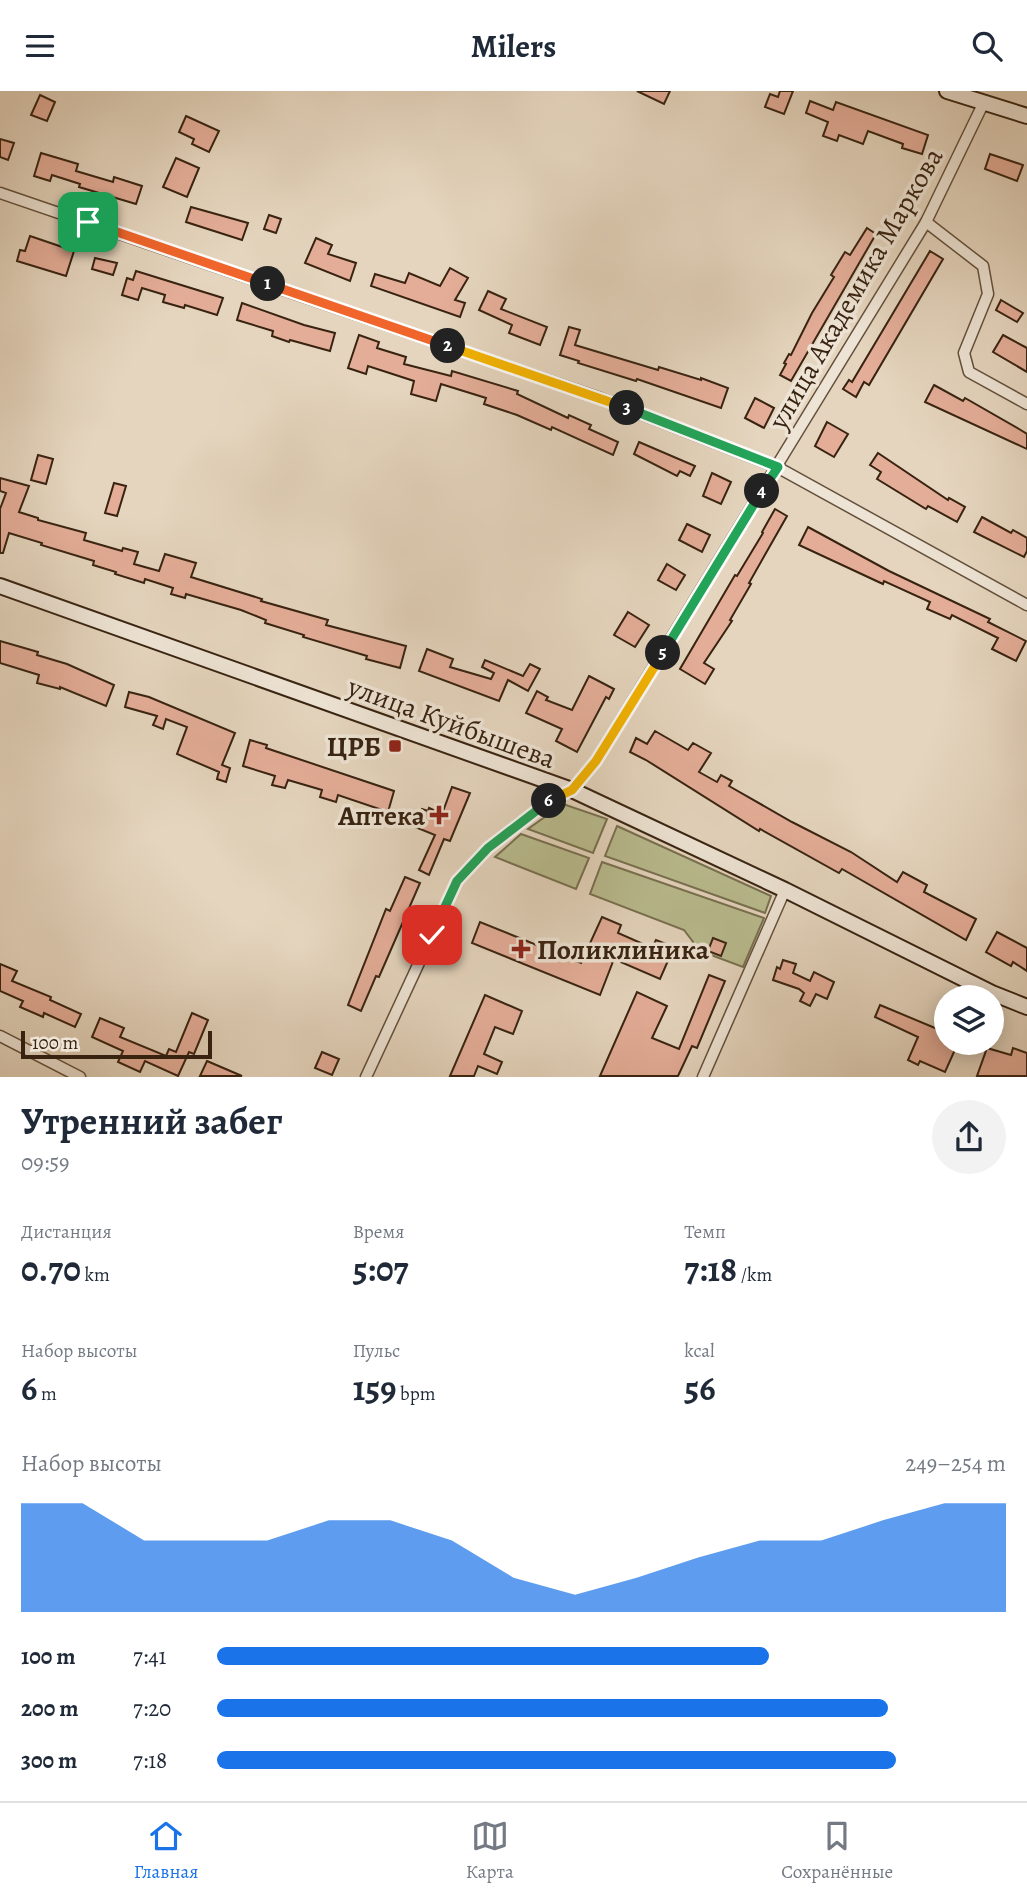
<!DOCTYPE html>
<html lang="ru">
<meta charset="utf-8">
<style>
:root{--surface:#fff;--page:#f2f2f3;--text:#1f2937;--muted:#747a83;--line:#e0e1e3;--accent:#1a73e8}
body{margin:0;font-family:Alegreya,serif;background:var(--page);color:var(--text);height:100vh;display:flex;flex-direction:column;font-size:26px;white-space:nowrap}
*{box-sizing:border-box;margin:0}
p{font-size:23px;color:var(--muted)}
.icon{flex:none;width:38px;height:38px;fill:none;stroke:currentColor;stroke-width:2;stroke-linecap:round;stroke-linejoin:round}
.map{position:relative;height:986px;overflow:hidden}
.panel{display:flex;flex-direction:column;background:var(--surface);flex:1}
.panel>*{flex:none}
.fabs{position:absolute;left:934px;top:894px;display:grid;gap:14px}
.fabs a{display:grid;place-items:center;width:70px;height:70px;border-radius:50%;background:var(--surface);box-shadow:0 4px 18px #0003;font-size:35px}
.scale{position:absolute;left:21px;bottom:18px;width:191px;box-sizing:border-box;padding-left:7px;border:4px solid #382311;border-top:0;font-size:19px;line-height:24px;white-space:nowrap;color:#382311;-webkit-text-stroke:5px #eee4d5;paint-order:stroke}
.pin{position:absolute;display:grid;place-items:center;width:60px;height:60px;color:#fff;margin:-30px;border-radius:14px;box-shadow:0 4px 10px #0006}
.km{position:absolute;width:35px;height:35px;margin:-18px;border-radius:50%;background:#222;color:#fff;font-size:19px;line-height:35px;text-align:center}
.round{display:grid;place-items:center;flex:none;width:74px;height:74px;border-radius:37px;background:var(--page)}
.head{display:flex;align-items:center;justify-content:space-between;height:119px;padding:0 21px}
h1{font-size:38px;font-weight:600;line-height:52px}
.figures{display:grid;grid-template-columns:repeat(3,1fr);gap:10px;height:119px;padding:7px 21px}
.figures div{display:grid;align-content:center}
.figures b{font-size:35px;font-weight:600}
.figures small{font-size:19px;font-weight:400}
.figures p{font-size:19px}
.chart{height:196px;padding:14px 21px}
.chart p{display:flex;justify-content:space-between}
.chart svg{width:100%;height:126px;margin-top:7px;fill:var(--accent);opacity:.7}
ul{padding:0 21px;list-style:none;font-size:23px}
li{display:grid;grid-template-columns:112px 84px 1fr;align-items:center;height:52px}
li i{height:18px;border-radius:9px;background:var(--accent)}
header{display:flex;justify-content:space-between;align-items:center;height:91px;padding:0 21px;background:var(--surface);font-size:32px;font-weight:600}
.dock{display:flex;justify-content:space-around;align-items:center;height:98px;border-top:2px solid var(--line);background:var(--surface);font-size:19px;color:var(--muted)}
.dock a{display:grid;justify-items:center;gap:4px}
.dock .selected{color:var(--accent)}
.map>svg:first-child{display:block}
.green{fill:#b9bc8f;stroke:#787050;stroke-width:2}
.building{fill:#e4ad98;stroke:#382311;stroke-width:2}
.lines{fill:none;stroke-linecap:round;stroke-linejoin:round}
.street-casing{stroke:#63503c;stroke-width:13}
.secondary-casing{stroke:#382311;stroke-width:18}
.street{stroke:#eee4d5;stroke-width:10}
.secondary{stroke:#eee4d5;stroke-width:14}
.split-1-casing{stroke:#fff;stroke-width:14}
.split-2-casing{stroke:#fff;stroke-width:14}
.split-3-casing{stroke:#fff;stroke-width:14}
.split-4-casing{stroke:#fff;stroke-width:14}
.split-5-casing{stroke:#fff;stroke-width:14}
.split-6-casing{stroke:#fff;stroke-width:14}
.split-7-casing{stroke:#fff;stroke-width:14}
.split-1{stroke:#f0652b;stroke-width:9}
.split-2{stroke:#f0652b;stroke-width:9}
.split-3{stroke:#f5b400;stroke-width:9}
.split-4{stroke:#22a559;stroke-width:9}
.split-5{stroke:#22a559;stroke-width:9}
.split-6{stroke:#f5b400;stroke-width:9}
.split-7{stroke:#22a559;stroke-width:9}
.poi-dot{fill:#8f2418;stroke:#eee4d5;stroke-width:2.5}
.labels{text-anchor:middle;stroke-width:7;stroke-linejoin:round;paint-order:stroke}
.street-label{font-size:28px;fill:#382311;stroke:#eee4d5}
.poi-label{font-size:28px;font-weight:bold;fill:#382311;stroke:#eee4d5;text-anchor:end}
</style>
<header><svg class="icon" aria-label="menu" viewBox="0 0 24 24"><path d="M4 6h16M4 12h16M4 18h16"/></svg>Milers<svg class="icon" aria-label="search" viewBox="0 0 24 24"><circle cx="10" cy="10" r="6"/><path d="M15 15l6 6"/></svg></header>
<div class="map">
<svg width="1027" height="986" viewBox="0 0 1027 986">
<rect width="100%" height="100%" fill="#e5d5be"/>
<filter id="stains"><feTurbulence type="fractalNoise" baseFrequency=".00286" numOctaves="4"/><feColorMatrix values="0 0 0 0 .2 0 0 0 0 .09 0 0 0 0 .02 0 0 0 .5 -.17"/></filter>
<radialGradient id="worn" r=".72"><stop offset=".6" stop-color="#630" stop-opacity="0"/><stop offset="1" stop-color="#630" stop-opacity=".3"/></radialGradient>
<g class="green">
<polygon points="563,713 607,728 593,762 528,738"/>
<polygon points="617,735 771,805 765,822 605,765"/>
<polygon points="521,743 589,767 576,798 495,766"/>
<polygon points="602,771 764,827 743,876 700,860 684,839 590,803"/>
</g>
<g class="building">
<polygon points="637,0 670,0 664,13"/>
<polygon points="780,0 793,0 784,23 765,16 770,3 778,6"/>
<polygon points="40,4 55,11 47,30 31,24"/>
<polygon points="810,10 833,19 836,11 928,44 922,63 902,57 903,53 868,40 863,53 839,44 837,50 823,45 828,31 806,22"/>
<polygon points="186,25 219,40 209,61 192,53 194,48 179,41"/>
<polygon points="0,48 14,52 8,69 0,66"/>
<polygon points="41,62 78,73 76,80 113,91 114,86 142,95 136,113 79,96 80,93 52,84 50,90 34,85"/>
<polygon points="990,63 1023,74 1017,90 985,78"/>
<polygon points="176,67 199,77 187,106 163,96"/>
<polygon points="191,116 248,132 242,149 186,131"/>
<polygon points="269,124 281,128 276,142 264,138"/>
<polygon points="867,137 876,143 791,290 780,284 786,273 784,272 789,263 791,264 812,222 834,186 831,184 845,161 850,164"/>
<polygon points="30,145 74,160 66,185 17,170 20,159 25,160"/>
<polygon points="316,147 332,154 328,163 356,172 350,190 305,172"/>
<polygon points="930,160 943,168 869,294 864,291 856,306 843,298 849,289 852,291"/>
<polygon points="95,167 117,172 113,184 92,178"/>
<polygon points="450,177 468,187 455,209 465,212 460,226 371,195 375,183 405,192 409,182 440,195"/>
<polygon points="136,180 223,207 217,224 185,214 184,217 163,211 165,204 142,197 138,209 122,204 127,187 133,189"/>
<polygon points="488,200 506,208 501,218 547,236 540,254 509,242 512,234 479,219"/>
<polygon points="1001,209 1023,222 1017,231 996,219"/>
<polygon points="242,212 304,234 335,242 330,260 290,249 289,251 272,245 273,240 237,229"/>
<polygon points="569,236 580,239 575,254 658,279 659,276 701,289 701,287 728,297 721,317 637,288 636,290 578,272 579,270 560,264"/>
<polygon points="359,244 379,251 377,257 406,266 404,273 451,285 452,280 518,300 517,303 568,327 569,324 591,334 589,338 618,351 613,364 552,336 551,339 517,324 484,313 486,307 441,293 436,310 411,303 414,290 368,275 366,283 348,277"/>
<polygon points="1003,244 1027,257 1027,281 993,261"/>
<polygon points="934,294 963,310 965,307 1019,338 1027,343 1027,358 925,311"/>
<polygon points="755,307 774,317 764,337 745,327"/>
<polygon points="827,331 848,343 834,366 815,355"/>
<polygon points="639,351 695,375 690,385 680,380 677,385 634,363"/>
<polygon points="878,362 948,409 949,407 965,416 957,431 928,415 926,418 877,388 881,381 870,374"/>
<polygon points="38,364 53,368 46,393 31,389"/>
<polygon points="712,382 731,391 721,413 703,405"/>
<polygon points="0,387 29,395 19,421 38,427 38,429 86,442 84,449 122,460 123,457 138,461 134,473 159,480 165,463 196,472 191,486 262,508 261,510 328,529 326,534 406,555 400,577 366,568 367,565 303,546 304,544 265,532 266,529 241,519 186,503 185,507 171,503 173,497 145,488 144,492 115,483 116,481 93,474 94,470 41,454 42,452 9,442 3,462 0,462 0,418 6,402 0,400"/>
<polygon points="114,392 126,395 117,425 105,422"/>
<polygon points="775,418 787,425 749,492 751,493 730,529 732,530 704,572 714,578 705,593 680,578 735,484 737,485 763,442 762,441"/>
<polygon points="982,426 1011,442 1013,439 1027,447 1027,460 1024,466 974,441"/>
<polygon points="687,433 710,444 702,461 679,449"/>
<polygon points="808,436 889,480 990,528 988,531 1026,550 1016,570 992,558 998,547 952,524 950,528 927,518 930,511 884,490 883,493 799,454"/>
<polygon points="667,473 685,484 676,499 658,489"/>
<polygon points="628,521 649,534 635,556 614,544"/>
<polygon points="0,550 38,561 37,564 67,573 114,594 106,615 60,596 60,598 37,592 39,584 0,572"/>
<polygon points="427,558 453,568 450,576 491,588 494,582 482,576 485,569 523,585 530,573 540,578 528,600 508,589 499,610 419,580"/>
<polygon points="589,585 614,598 609,608 606,606 577,661 556,650 562,638 526,622 537,600 548,606 546,609 572,619"/>
<polygon points="129,601 149,606 235,642 222,674 230,677 226,691 217,688 219,680 219,681 177,663 187,636 166,628 163,638 153,634 157,625 125,616"/>
<polygon points="655,640 688,659 693,652 711,662 699,681 717,691 721,684 732,690 729,695 792,731 851,761 897,791 903,781 927,794 924,801 976,828 966,849 842,778 839,782 760,738 759,740 646,669 630,661 636,647 647,653"/>
<polygon points="250,649 267,654 266,657 394,700 388,721 338,704 336,711 320,706 322,699 288,689 285,697 272,694 275,685 243,675"/>
<polygon points="452,696 470,702 450,750 444,748 429,784 419,779 435,744 415,736 422,718 428,720 429,717 442,723"/>
<polygon points="405,786 420,792 379,886 376,885 361,920 348,914 386,818 390,820"/>
<polygon points="602,826 621,834 618,842 652,857 656,849 674,856 660,888 614,868 600,904 472,852 480,831 581,872"/>
<polygon points="997,841 1027,857 1027,880 1013,871 1011,875 986,861"/>
<polygon points="713,847 726,852 721,865 708,860"/>
<polygon points="783,869 796,873 793,882 810,890 814,881 834,891 827,908 816,903 810,915 800,910 804,902 799,898 773,889 777,876 780,878"/>
<polygon points="0,873 17,880 12,890 51,906 50,909 81,923 75,936 44,922 43,926 20,916 23,910 0,900"/>
<polygon points="709,884 725,890 697,957 692,955 678,985 600,985 637,901 667,915 652,947 679,958"/>
<polygon points="485,904 522,920 513,943 495,936 484,963 502,971 497,983 478,975 474,985 450,985"/>
<polygon points="880,914 947,942 947,952 958,952 945,981 920,970 918,974 908,969 918,946 875,926"/>
<polygon points="192,922 208,929 194,963 189,961 178,985 145,970 140,981 118,971 123,960 92,946 100,927 124,937 120,946 166,965 169,958 176,961"/>
<polygon points="987,957 1011,964 1013,957 1027,962 1027,985 977,985"/>
<polygon points="322,961 339,968 332,984 315,977"/>
<polygon points="207,970 242,985 200,985"/>
</g>
<g class="lines">
<defs>
<g id="street">
<polyline points="0,102 600,307 777,376 1027,514"/>
<polyline points="926,131 983,175 988,203 964,262 969,281 1027,313"/>
<polyline points="0,945 80,986"/>
<polyline points="366,986 457,790 488,757 516,735 555,706 572,699 596,670 926,131 984,11"/>
<polyline points="703,986 785,799"/>
</g>
<g id="secondary">
<polyline points="947,0 1027,25"/>
<polyline points="0,495 572,699 785,799 992,902 1027,916"/>
</g>
</defs>
<use href="#street" class="street-casing"/>
<use href="#secondary" class="secondary-casing"/>
<use href="#street" class="street"/>
<use href="#secondary" class="secondary"/>
</g>
<g class="lines">
<defs>
<polyline id="split-1" points="88,131 268,193"/>
<polyline id="split-2" points="268,193 448,255"/>
<polyline id="split-3" points="448,255 627,317"/>
<polyline id="split-4" points="627,317 778,376 762,400"/>
<polyline id="split-5" points="663,562 762,400"/>
<polyline id="split-6" points="549,710 572,699 596,670 663,562"/>
<polyline id="split-7" points="432,844 457,790 488,757 549,710"/>
</defs>
<use href="#split-1" class="split-1-casing"/>
<use href="#split-2" class="split-2-casing"/>
<use href="#split-3" class="split-3-casing"/>
<use href="#split-4" class="split-4-casing"/>
<use href="#split-5" class="split-5-casing"/>
<use href="#split-6" class="split-6-casing"/>
<use href="#split-7" class="split-7-casing"/>
<use href="#split-1" class="split-1"/>
<use href="#split-2" class="split-2"/>
<use href="#split-3" class="split-3"/>
<use href="#split-4" class="split-4"/>
<use href="#split-5" class="split-5"/>
<use href="#split-6" class="split-6"/>
<use href="#split-7" class="split-7"/>
</g>
<g class="poi-dot">
<rect x="388" y="648" width="14" height="14" rx="3.5"/>
<path d="M435.5 713.5h7v7h7v7h-7v7h-7v-7h-7v-7h7z"/>
<path d="M517.5 847.5h7v7h7v7h-7v7h-7v-7h-7v-7h7z"/>
</g>
<g class="labels">
<g class="street-label">
<text transform="translate(855 197) rotate(-60)" y="10">улица Академика Маркова</text>
<text transform="translate(452 631) rotate(20)" y="10">улица Куйбышева</text>
</g>
<g class="poi-label">
<text x="381" y="665">ЦРБ</text>
<text x="425" y="734">Аптека</text>
<text x="537" y="868" text-anchor="start">Поликлиника</text>
</g>
</g>
<rect width="100%" height="100%" filter="url(#stains)"/>
<rect width="100%" height="100%" fill="url(#worn)"/>
</svg>
<div class="fabs">
<a><svg class="icon" aria-label="layers" viewBox="0 0 24 24"><path d="M12 4l9 5-9 5-9-5zM3 14l9 5 9-5"/></svg></a>
</div>
<div class="scale">100 m</div>
<div class="pin" style="left:88px;top:131px;background:#1e9e55"><svg class="icon" aria-label="arrive" viewBox="0 0 24 24"><path d="M6 21V4h12l-3 4 3 4H6"/></svg></div>
<div class="pin" style="left:432px;top:844px;background:#d93025"><svg class="icon" aria-label="check" viewBox="0 0 24 24"><path d="M5 12l5 5 9-10"/></svg></div>
<b class="km" style="left:268px;top:193px">1</b>
<b class="km" style="left:448px;top:255px">2</b>
<b class="km" style="left:627px;top:317px">3</b>
<b class="km" style="left:762px;top:400px">4</b>
<b class="km" style="left:663px;top:562px">5</b>
<b class="km" style="left:549px;top:710px">6</b>
</div>
<section class="panel">
<div class="head"><div><h1>Утренний забег</h1><p>09:59</p></div><a class="round"><svg class="icon" aria-label="share" viewBox="0 0 24 24"><path d="M12 15V3M7 8l5-5 5 5M5 13v7h14v-7"/></svg></a></div>
<div class="figures">
<div><p>Дистанция</p><b>0.70<small> km</small></b></div>
<div><p>Время</p><b>5:07</b></div>
<div><p>Темп</p><b>7:18<small> /km</small></b></div>
</div>
<div class="figures">
<div><p>Набор высоты</p><b>6<small> m</small></b></div>
<div><p>Пульс</p><b>159<small> bpm</small></b></div>
<div><p>kcal</p><b>56</b></div>
</div>
<div class="chart"><p><span>Набор высоты</span>249–254 m</p>
<svg viewBox="0 0 160 44" preserveAspectRatio="none"><path d="M0 44V6L10 6L20 19L30 19L40 19L50 12L60 12L70 19L80 32L90 38L100 32L110 25L120 19L130 19L140 12L150 6L160 6V44z"/></svg>
</div>
<ul>
<li><b>100 m</b>7:41<i style="width:70%"></i></li>
<li><b>200 m</b>7:20<i style="width:85%"></i></li>
<li><b>300 m</b>7:18<i style="width:86%"></i></li>
</ul>
</section>
<nav class="dock">
<a class="selected"><svg class="icon" aria-label="home" viewBox="0 0 24 24"><path d="M3 11l9-7 9 7M6 9v11h12V9"/></svg>Главная</a>
<a><svg class="icon" aria-label="map" viewBox="0 0 24 24"><path d="M3 6l6-2 6 2 6-2v14l-6 2-6-2-6 2zM9 4v14M15 6v14"/></svg>Карта</a>
<a><svg class="icon" aria-label="saved" viewBox="0 0 24 24"><path d="M7 4h10v16l-5-4-5 4z"/></svg>Сохранённые</a>
</nav>
